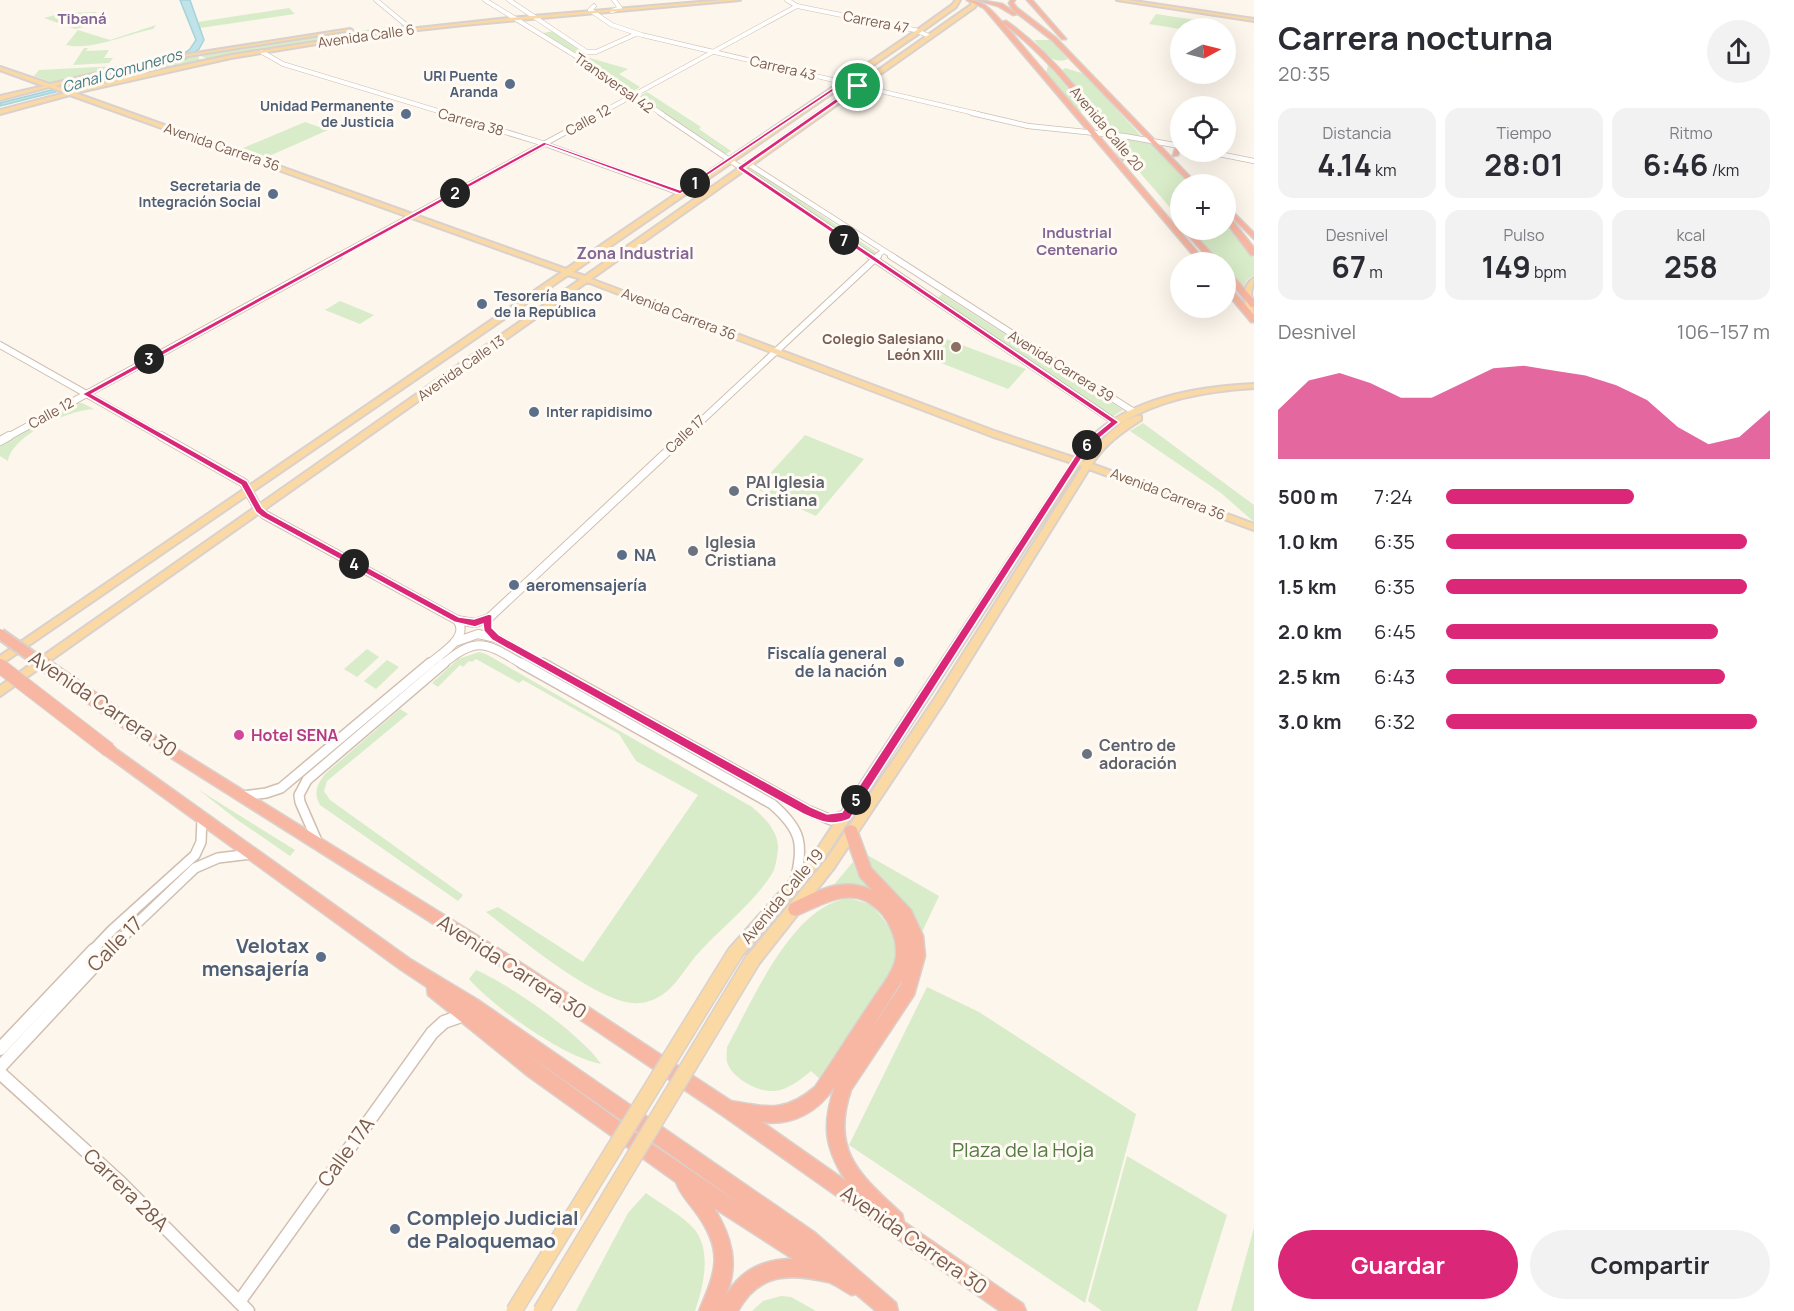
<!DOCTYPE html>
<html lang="es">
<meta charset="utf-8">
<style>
:root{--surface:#fff;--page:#f2f2f3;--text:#2b2b33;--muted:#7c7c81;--accent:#db2777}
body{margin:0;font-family:Manrope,sans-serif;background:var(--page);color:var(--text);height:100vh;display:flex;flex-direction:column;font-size:22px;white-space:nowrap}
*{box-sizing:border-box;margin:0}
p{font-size:20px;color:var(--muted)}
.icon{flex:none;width:33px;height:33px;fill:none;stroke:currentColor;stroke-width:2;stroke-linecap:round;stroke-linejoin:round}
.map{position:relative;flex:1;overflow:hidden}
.side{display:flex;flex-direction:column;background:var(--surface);width:540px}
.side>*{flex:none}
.needle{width:39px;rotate:83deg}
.fabs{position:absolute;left:1170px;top:18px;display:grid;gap:12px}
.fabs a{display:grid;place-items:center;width:66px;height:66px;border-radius:50%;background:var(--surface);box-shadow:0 6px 24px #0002;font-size:30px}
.pin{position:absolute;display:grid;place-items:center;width:51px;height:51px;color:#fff;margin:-26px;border:3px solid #fff;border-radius:50%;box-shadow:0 2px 6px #0007}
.km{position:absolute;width:30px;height:30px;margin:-15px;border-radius:50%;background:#222;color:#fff;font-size:16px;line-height:30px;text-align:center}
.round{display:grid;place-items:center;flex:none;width:63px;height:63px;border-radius:32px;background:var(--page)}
.overview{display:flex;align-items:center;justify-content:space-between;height:102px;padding:0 24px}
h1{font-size:33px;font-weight:700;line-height:45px}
.stats{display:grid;grid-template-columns:repeat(3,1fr);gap:9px;height:102px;padding:6px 24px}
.stats div{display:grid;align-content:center;border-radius:15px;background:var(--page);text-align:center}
.stats b{font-size:30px;font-weight:700}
.stats small{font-size:16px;font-weight:400}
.stats p{font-size:16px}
.chart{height:168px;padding:12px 24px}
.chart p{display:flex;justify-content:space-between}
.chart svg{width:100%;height:108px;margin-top:6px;fill:var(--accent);opacity:.7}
.cta{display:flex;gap:12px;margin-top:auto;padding:12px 24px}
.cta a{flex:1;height:69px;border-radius:36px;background:var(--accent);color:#fff;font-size:24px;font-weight:700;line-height:69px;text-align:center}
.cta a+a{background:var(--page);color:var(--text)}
ul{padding:0 24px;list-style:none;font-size:20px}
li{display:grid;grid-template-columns:96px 72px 1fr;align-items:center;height:45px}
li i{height:15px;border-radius:8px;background:var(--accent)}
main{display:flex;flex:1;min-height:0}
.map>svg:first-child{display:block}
.green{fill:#d8ecc9}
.water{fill:#bfe3e8;stroke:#a5d3da;stroke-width:1.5}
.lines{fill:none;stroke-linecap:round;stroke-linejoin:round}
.minor-far5-casing{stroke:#d1beb0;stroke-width:5}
.minor-far4-casing{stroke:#d1beb0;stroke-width:6}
.minor-far3-casing{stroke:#d1beb0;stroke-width:8}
.minor-far2-casing{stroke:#d1beb0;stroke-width:10}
.minor-far1-casing{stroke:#d1beb0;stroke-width:12}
.minor-casing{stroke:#d1beb0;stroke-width:15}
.major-casing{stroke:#dad1cd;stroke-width:4}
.highway-casing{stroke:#dad1cd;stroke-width:3}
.minor-far5{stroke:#fff;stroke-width:4}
.minor-far4{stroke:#fff;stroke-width:4.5}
.minor-far3{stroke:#fff;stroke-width:6}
.minor-far2{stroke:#fff;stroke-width:8}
.minor-far1{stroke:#fff;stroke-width:9}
.minor{stroke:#fff;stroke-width:12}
.major{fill:#fbd9a5;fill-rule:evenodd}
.highway{fill:#f7b7a3;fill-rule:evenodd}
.major-bridge-casing{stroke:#dad1cd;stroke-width:18;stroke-linecap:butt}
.highway-bridge-far1-casing{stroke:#dad1cd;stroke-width:14;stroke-linecap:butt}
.highway-bridge-casing{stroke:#dad1cd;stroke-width:16;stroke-linecap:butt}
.major-bridge{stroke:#fbd9a5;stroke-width:15}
.highway-bridge-far1{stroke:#f7b7a3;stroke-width:10}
.highway-bridge{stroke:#f7b7a3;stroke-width:14}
.route{fill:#db2777;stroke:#fff;stroke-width:1.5;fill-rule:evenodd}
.service-dot{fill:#5c6f8a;stroke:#fffaf3;stroke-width:2}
.education-dot{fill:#8d6e63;stroke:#fffaf3;stroke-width:2}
.worship-dot{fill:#6b7280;stroke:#fffaf3;stroke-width:2}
.hotel-dot{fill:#d1479c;stroke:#fffaf3;stroke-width:2}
.labels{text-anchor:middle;stroke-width:6;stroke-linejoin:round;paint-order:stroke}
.far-street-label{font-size:14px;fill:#7a5c4d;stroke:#fffaf3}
.far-service-label{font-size:14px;font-weight:bold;fill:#4e5e75;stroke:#fffaf3;text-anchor:end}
.far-education-label{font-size:14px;font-weight:bold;fill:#785e54;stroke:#fffaf3;text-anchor:end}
.far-neighbourhood-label{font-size:15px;font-weight:bold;fill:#846695;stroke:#fffaf3}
.far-water-label{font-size:15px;font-style:italic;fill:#437c86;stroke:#fffaf3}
.far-quarter-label{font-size:16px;font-weight:bold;fill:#846695;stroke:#fffaf3}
.worship-label{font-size:16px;font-weight:bold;fill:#5b616d;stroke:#fffaf3;text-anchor:start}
.service-label{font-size:16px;font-weight:bold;fill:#4e5e75;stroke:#fffaf3;text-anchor:start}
.hotel-label{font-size:16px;font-weight:bold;fill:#b23c85;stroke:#fffaf3;text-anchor:start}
.street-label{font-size:16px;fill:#7a5c4d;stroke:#fffaf3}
.near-street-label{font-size:20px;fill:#7a5c4d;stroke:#fffaf3}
.near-service-label{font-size:20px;font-weight:bold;fill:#4e5e75;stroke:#fffaf3;text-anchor:end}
.near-park-label{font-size:20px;fill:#537a41;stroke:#fffaf3}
</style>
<main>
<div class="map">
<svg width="1254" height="1311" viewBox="0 0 1254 1311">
<rect width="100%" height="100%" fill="#fdf6ec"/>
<g class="green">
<polygon points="289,8 295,14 200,28 198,22"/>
<polygon points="97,12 88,26 75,29 44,18 62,13"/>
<polygon points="1156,14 1222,24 1220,28 1180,29 1149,24"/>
<path d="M156,25L153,29C127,34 92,51 66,45L78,30L110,40Z"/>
<polygon points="405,25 411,29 307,43 213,60 202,57 206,53 316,36"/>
<polygon points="554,31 590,58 628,69 619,74 640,87 631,93 543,33"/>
<path d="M1034,40H1051L1068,59C1052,66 1043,50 1034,40Z"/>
<polygon points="84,48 88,48 86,51 109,50 104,58 113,58 109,63 73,65"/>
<polygon points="198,55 199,59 206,61 70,92 62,90 167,65 190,56"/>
<polygon points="178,58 58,88 51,85 129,66"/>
<polygon points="1048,65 1082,105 1080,114 1046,74"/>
<polygon points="117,66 51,82 34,76 39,70"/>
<polygon points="1065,68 1085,74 1141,136 1108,132 1063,75 1062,71"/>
<polygon points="647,92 701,127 699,129 731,151 724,155 637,97"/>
<polygon points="305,122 328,130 267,157 243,148"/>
<polygon points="1113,137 1149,141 1190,184 1180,184 1180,219 1123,153"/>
<polygon points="749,166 876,252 873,256 744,169"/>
<polygon points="1226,222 1254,258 1254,275 1247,280 1243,288 1226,269 1226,262 1220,262 1189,230 1226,230"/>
<polygon points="942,294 1123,410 1112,417 936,300"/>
<polygon points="340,301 374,315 360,324 325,310"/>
<polygon points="946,339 1026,369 1008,389 928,358"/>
<path d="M75,403H82L94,409C69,410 12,435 8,461L0,456V445Z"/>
<polygon points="1143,423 1254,505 1254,522 1221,493 1130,431"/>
<polygon points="805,435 864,459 816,516 756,489"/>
<polygon points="367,649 379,657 357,677 344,669"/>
<path d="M479,652L486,654L752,807C763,816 778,831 778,847C778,853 776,864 774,870C758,900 718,930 695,957C684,970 676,986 662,995C653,1001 643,1004 632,1003C591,998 520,938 486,912L498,907L583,962L698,795L636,761L619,734L523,680L519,683L476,659L472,662L469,661L463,667L460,665L438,687L432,683L458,659Z"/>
<polygon points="387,660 399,667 376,689 364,681"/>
<path d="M400,709L408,714L327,781L324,791L330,800L463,895L458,901L320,805C313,792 317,785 325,774Z"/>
<polygon points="199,790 295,850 290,856 236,819"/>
<path d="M862,852L939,896L922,932C908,897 880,885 862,852Z"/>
<polygon points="853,862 859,878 879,897 832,887"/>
<path d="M849,898L872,905L895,934L898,949L896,964L887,981L821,1080L811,1071C800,1080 788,1090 774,1091C757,1092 732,1078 727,1062C726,1058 727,1051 727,1047C752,1002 792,905 849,898Z"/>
<path d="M476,970C509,984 581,1034 601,1064C565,1058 493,1007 469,979Z"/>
<polygon points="927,987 979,1012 1136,1114 1085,1303 849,1145"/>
<polygon points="1127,1156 1227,1215 1197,1311 1102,1311 1088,1301"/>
<path d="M646,1193C661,1204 683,1216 695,1230C712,1252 703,1288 695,1311H576L628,1213Z"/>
<polygon points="1254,1228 1254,1311 1231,1311"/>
<polygon points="781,1296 791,1297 816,1311 752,1311 763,1301"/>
</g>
<polygon class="water" points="180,0 190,0 204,40 199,49 185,59 0,106 0,103 178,58 190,49 196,40"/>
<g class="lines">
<defs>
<g id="minor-far5">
<polyline points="376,0 405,24"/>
<polyline points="485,0 579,58 662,114"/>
<polyline points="509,0 587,52 596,52 636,34"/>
<polyline points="787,0 797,6 915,30 929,36"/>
<polyline points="594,6 590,10 612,25 642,35 978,114"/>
<polyline points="612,11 620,8 614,0"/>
<polyline points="262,52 283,64 448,114"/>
<polyline points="599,114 797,6"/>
</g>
<g id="minor-far4">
<polyline points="443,113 545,144 680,193"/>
<polyline points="660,113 873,257"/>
<polyline points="972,113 1028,126 1124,136 1180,146"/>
<polyline points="1209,152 1254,161"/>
<polyline points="747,163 894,257"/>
<polyline points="336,257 601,113"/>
<polyline points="876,257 882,252"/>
</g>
<g id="minor-far3">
<polyline points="870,256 1115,422"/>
<polyline points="891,256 1134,412"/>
<polyline points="0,345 164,438"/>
<polyline points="6,438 339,256"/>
<polyline points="683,438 878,256"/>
</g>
<g id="minor-far2">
<polyline points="161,436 244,483 259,510 265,515 457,620 475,623 489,618 684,436"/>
<polyline points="0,441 9,436"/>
<polyline points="455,642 478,634 496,638 544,665"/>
<path d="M428,665C440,654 471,637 457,620"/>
<path d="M442,665C478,634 487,644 524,665"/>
</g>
<g id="minor-far1">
<path d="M521,663L772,804C803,831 803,844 795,882"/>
<polyline points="542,663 807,810 831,820 846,815"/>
<polyline points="243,796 266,793 281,788 430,663"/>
<polyline points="317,841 300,802 299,795 307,780 444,663"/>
<polyline points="92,951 112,930 195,855 201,842 202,819"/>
<polyline points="108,951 195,868 218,858 251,854"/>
</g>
<g id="minor">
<polyline points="0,1049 94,950"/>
<polyline points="0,1067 109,950"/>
<polyline points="0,1073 120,1182 248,1311"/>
<polyline points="239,1302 432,1033 444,1022 464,1015"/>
</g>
<g id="major">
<path d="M723,0H740L464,25L372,35L231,58L75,93L566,269L917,30L952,5L956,0H960L956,7L921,32L573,272L585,276L971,5L972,3L968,0H973L976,3L975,7L591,279L997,432L1075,458C1079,452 1083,444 1089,439C1132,397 1197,387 1254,384V388C1206,391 1159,399 1118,425C1109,430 1099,437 1092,445C1088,450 1086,455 1082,461L1085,462C1094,447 1123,415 1141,416V420C1122,432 1105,444 1092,464L1254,524V530L1089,469L943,704L834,868L757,966L752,968L747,966L745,961L747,956L826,860L935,698L1082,467L1079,465L824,859L740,958L735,960L730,958L728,953L730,948L816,851L1072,463L991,436L587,282L0,696V686L581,279L568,275L0,665V656L562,272L70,95L0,114V110L65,93L49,87L0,100V96L44,86L0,70V67L50,84L151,60L350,29L352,30L151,62L55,86L70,91L138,75L231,55L372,33L509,18Z"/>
<polygon points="1117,0 1128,0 1254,19 1254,21"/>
<path d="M1254,278L1251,293L1254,320H1251C1245,306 1239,287 1254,278Z"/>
</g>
<g id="highway">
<path d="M967,0C983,0 991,10 1002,22L1006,21C1056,56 1094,109 1128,159L1127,160H1123C1089,111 1052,59 1003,23L1206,262H1199L984,8Z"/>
<polygon points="978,0 1002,4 1017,14 1013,15 998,6"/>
<polygon points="1011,0 1015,0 1013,3 1017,8 1056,38 1197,184 1191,184 1052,40 1013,10 1009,3"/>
<polygon points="1027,0 1032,0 1066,39 1062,39"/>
<polygon points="1180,144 1178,155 1173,156 1176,146"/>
<polygon points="1226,205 1254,233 1254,239 1226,211"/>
<polygon points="1226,216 1229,216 1254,248 1254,255 1251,255 1226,222"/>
<polygon points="1183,230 1190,230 1219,262 1212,262"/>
<polygon points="1226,271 1229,271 1254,300 1254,307 1251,307 1226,277"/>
<polygon points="1226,286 1229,286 1254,315 1254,322 1251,322 1226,292"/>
<path d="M135,723L515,959L731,1101C767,1107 785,1113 815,1087C834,1059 852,1030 871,1002C878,991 888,979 893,967C901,950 893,928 883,915C855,881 825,904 795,916L790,914L788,909L790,904C817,891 842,876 872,890L860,877L844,831L846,827L851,825L856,827L871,868L911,910L923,936L925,956L914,995L851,1090C830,1151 860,1175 902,1214L904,1222L1023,1304L1026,1311H1000L722,1115L505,969L130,732L129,728L130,724ZM902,981L901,985L868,1034ZM835,1086C822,1124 824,1147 846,1181L762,1122C793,1126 819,1111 835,1086Z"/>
<path d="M109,744L410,959L478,1000L814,1232L896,1303L898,1311H876L856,1294L852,1295C844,1292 836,1284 828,1282C789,1273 759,1273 738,1311H699C716,1271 724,1252 697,1214C690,1204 680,1194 676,1182L528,1076L428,995L427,987L400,969L104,754L102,750L104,746ZM520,1049L745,1207L644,1139ZM714,1208L793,1259C764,1259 740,1270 726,1296C739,1264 732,1237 714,1208Z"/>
</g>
</defs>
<use href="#minor-far5" class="minor-far5-casing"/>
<use href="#minor-far4" class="minor-far4-casing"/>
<use href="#minor-far3" class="minor-far3-casing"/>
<use href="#minor-far2" class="minor-far2-casing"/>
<use href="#minor-far1" class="minor-far1-casing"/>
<use href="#minor" class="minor-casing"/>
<use href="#major" class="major-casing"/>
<use href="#highway" class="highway-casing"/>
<use href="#minor-far5" class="minor-far5"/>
<use href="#minor-far4" class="minor-far4"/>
<use href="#minor-far3" class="minor-far3"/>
<use href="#minor-far2" class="minor-far2"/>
<use href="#minor-far1" class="minor-far1"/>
<use href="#minor" class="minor"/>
<use href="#major" class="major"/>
<use href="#highway" class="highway"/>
<defs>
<g id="major-bridge">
<polyline points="514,1311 735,953"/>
<polyline points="541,1311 752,961"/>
</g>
<polyline id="highway-bridge-far1" points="0,634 44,665"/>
<g id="highway-bridge">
<polyline points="42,663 135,728"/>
<polyline points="0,666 109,750"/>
</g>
</defs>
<use href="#major-bridge" class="major-bridge-casing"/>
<use href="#highway-bridge-far1" class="highway-bridge-far1-casing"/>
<use href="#highway-bridge" class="highway-bridge-casing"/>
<use href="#major-bridge" class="major-bridge"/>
<use href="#highway-bridge-far1" class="highway-bridge-far1"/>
<use href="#highway-bridge" class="highway-bridge"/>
</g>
<path class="route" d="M843,81L861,86L744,168L1119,422L1089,447L850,819C831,827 821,822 803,814L492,640L484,631L483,624L475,627L454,622L262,517L256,512L241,485L82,394L544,142L680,190ZM844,84L854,86L738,167V169L1110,422L1083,444L842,812L827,814L811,807L499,635L492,628V615L489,614L474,619L459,617L268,513L262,508L247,481L92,394L546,145L680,194Z"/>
<g class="service-dot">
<circle cx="510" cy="84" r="6"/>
<circle cx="406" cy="114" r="6"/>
<circle cx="273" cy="194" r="6"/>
<circle cx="482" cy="304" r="6"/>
<circle cx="534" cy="412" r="6"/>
<circle cx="622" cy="555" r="6"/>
<circle cx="514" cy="585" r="6"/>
<circle cx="899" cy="662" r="6"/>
<circle cx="321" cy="957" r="6"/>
<circle cx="395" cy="1229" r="6"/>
</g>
<circle class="education-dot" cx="956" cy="347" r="6"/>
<g class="worship-dot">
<circle cx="734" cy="491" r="6"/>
<circle cx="693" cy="551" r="6"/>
<circle cx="1087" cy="754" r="6"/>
</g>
<circle class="hotel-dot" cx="239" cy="735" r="6"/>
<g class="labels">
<g class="far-street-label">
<text transform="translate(876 22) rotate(11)" y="5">Carrera 47</text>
<text transform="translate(366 36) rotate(-8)" y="5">Avenida Calle 6</text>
<text transform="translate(783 68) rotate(13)" y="5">Carrera 43</text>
<text transform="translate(614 83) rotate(35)" y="5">Transversal 42</text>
<text transform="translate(588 120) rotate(-29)" y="5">Calle 12</text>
<text transform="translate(471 122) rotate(16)" y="5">Carrera 38</text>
<text transform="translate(1107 129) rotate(50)" y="5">Avenida Calle 20</text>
<text transform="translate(222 147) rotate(19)" y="5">Avenida Carrera 36</text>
<text transform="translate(679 314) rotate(21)" y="5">Avenida Carrera 36</text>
<text transform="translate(1061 366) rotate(32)" y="5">Avenida Carrera 39</text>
<text transform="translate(461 368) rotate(-35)" y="5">Avenida Calle 13</text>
<text transform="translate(51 413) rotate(-29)" y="5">Calle 12</text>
<text transform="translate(685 434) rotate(-43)" y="5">Calle 17</text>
<text transform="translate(1168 494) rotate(21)" y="5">Avenida Carrera 36</text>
</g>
<g class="far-service-label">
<text x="498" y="81">URI Puente<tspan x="498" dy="16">Aranda</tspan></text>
<text x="394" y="111">Unidad Permanente<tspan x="394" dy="16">de Justicia</tspan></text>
<text x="261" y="191">Secretaria de<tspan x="261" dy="16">Integración Social</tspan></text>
<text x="494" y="301" text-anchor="start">Tesorería Banco<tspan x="494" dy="16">de la República</tspan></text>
<text x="546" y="417" text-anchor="start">Inter rapidisimo</text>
</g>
<g class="far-education-label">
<text x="944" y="344">Colegio Salesiano<tspan x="944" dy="16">León XIII</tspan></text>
</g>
<g class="far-neighbourhood-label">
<text x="82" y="24">Tibaná</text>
<text x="1077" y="238">Industrial<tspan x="1077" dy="17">Centenario</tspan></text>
</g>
<g class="far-water-label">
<text transform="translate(122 71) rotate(-16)" y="5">Canal Comuneros</text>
</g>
<g class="far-quarter-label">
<text x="635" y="259">Zona Industrial</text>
</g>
<g class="worship-label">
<text x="746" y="488">PAI Iglesia<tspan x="746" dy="18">Cristiana</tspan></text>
<text x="705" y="548">Iglesia<tspan x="705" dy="18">Cristiana</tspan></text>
<text x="1099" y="751">Centro de<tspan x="1099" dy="18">adoración</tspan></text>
</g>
<g class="service-label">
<text x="634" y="561">NA</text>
<text x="526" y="591">aeromensajería</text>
<text x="887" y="659" text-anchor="end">Fiscalía general<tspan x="887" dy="18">de la nación</tspan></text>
</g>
<g class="hotel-label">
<text x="251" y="741">Hotel SENA</text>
</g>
<g class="street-label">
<text transform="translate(782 896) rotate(-50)" y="6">Avenida Calle 19</text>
</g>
<g class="near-street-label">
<text transform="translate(103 704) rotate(34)" y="7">Avenida Carrera 30</text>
<text transform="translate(115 944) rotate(-45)" y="7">Calle 17</text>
<text transform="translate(512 967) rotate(33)" y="7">Avenida Carrera 30</text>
<text transform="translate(346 1152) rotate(-54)" y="7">Calle 17A</text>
<text transform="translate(126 1190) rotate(44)" y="7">Carrera 28A</text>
<text transform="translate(914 1240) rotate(35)" y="7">Avenida Carrera 30</text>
</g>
<g class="near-service-label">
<text x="309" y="953">Velotax<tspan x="309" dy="23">mensajería</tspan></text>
<text x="407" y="1225" text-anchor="start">Complejo Judicial<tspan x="407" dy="23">de Paloquemao</tspan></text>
</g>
<g class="near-park-label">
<text x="1023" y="1157">Plaza de la Hoja</text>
</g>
</g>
</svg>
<div class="fabs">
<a><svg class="needle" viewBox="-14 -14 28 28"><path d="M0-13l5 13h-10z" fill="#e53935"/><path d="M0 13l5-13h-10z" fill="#7c7c81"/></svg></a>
<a><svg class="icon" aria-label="locate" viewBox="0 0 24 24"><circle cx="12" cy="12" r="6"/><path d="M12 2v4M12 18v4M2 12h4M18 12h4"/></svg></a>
<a>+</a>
<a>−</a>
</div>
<div class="pin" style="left:858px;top:86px;background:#1e9e55"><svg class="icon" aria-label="arrive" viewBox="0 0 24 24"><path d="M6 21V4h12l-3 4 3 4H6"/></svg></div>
<b class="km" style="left:695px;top:183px">1</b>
<b class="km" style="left:455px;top:193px">2</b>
<b class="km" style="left:149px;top:359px">3</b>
<b class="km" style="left:354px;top:564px">4</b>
<b class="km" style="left:856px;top:800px">5</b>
<b class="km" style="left:1087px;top:445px">6</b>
<b class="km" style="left:844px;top:240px">7</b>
</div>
<section class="side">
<div class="overview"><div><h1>Carrera nocturna</h1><p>20:35</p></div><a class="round"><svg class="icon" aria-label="share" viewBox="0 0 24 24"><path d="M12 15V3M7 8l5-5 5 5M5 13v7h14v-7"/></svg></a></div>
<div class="stats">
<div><p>Distancia</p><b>4.14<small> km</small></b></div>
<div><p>Tiempo</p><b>28:01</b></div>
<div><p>Ritmo</p><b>6:46<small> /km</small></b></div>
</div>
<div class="stats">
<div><p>Desnivel</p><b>67<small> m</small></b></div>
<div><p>Pulso</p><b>149<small> bpm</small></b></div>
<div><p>kcal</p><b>258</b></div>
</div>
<div class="chart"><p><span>Desnivel</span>106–157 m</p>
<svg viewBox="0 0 160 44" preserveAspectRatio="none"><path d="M0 44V24L10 12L20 9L30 13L40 19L50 19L60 13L70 7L80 6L90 8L100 10L110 14L120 20L130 31L140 38L150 35L160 24V44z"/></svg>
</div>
<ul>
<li><b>500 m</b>7:24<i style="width:58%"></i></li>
<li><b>1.0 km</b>6:35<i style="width:93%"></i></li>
<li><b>1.5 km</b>6:35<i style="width:93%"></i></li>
<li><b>2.0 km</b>6:45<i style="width:84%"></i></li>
<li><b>2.5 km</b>6:43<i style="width:86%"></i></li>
<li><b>3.0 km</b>6:32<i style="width:96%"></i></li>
</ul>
<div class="cta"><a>Guardar</a><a>Compartir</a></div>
</section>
</main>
